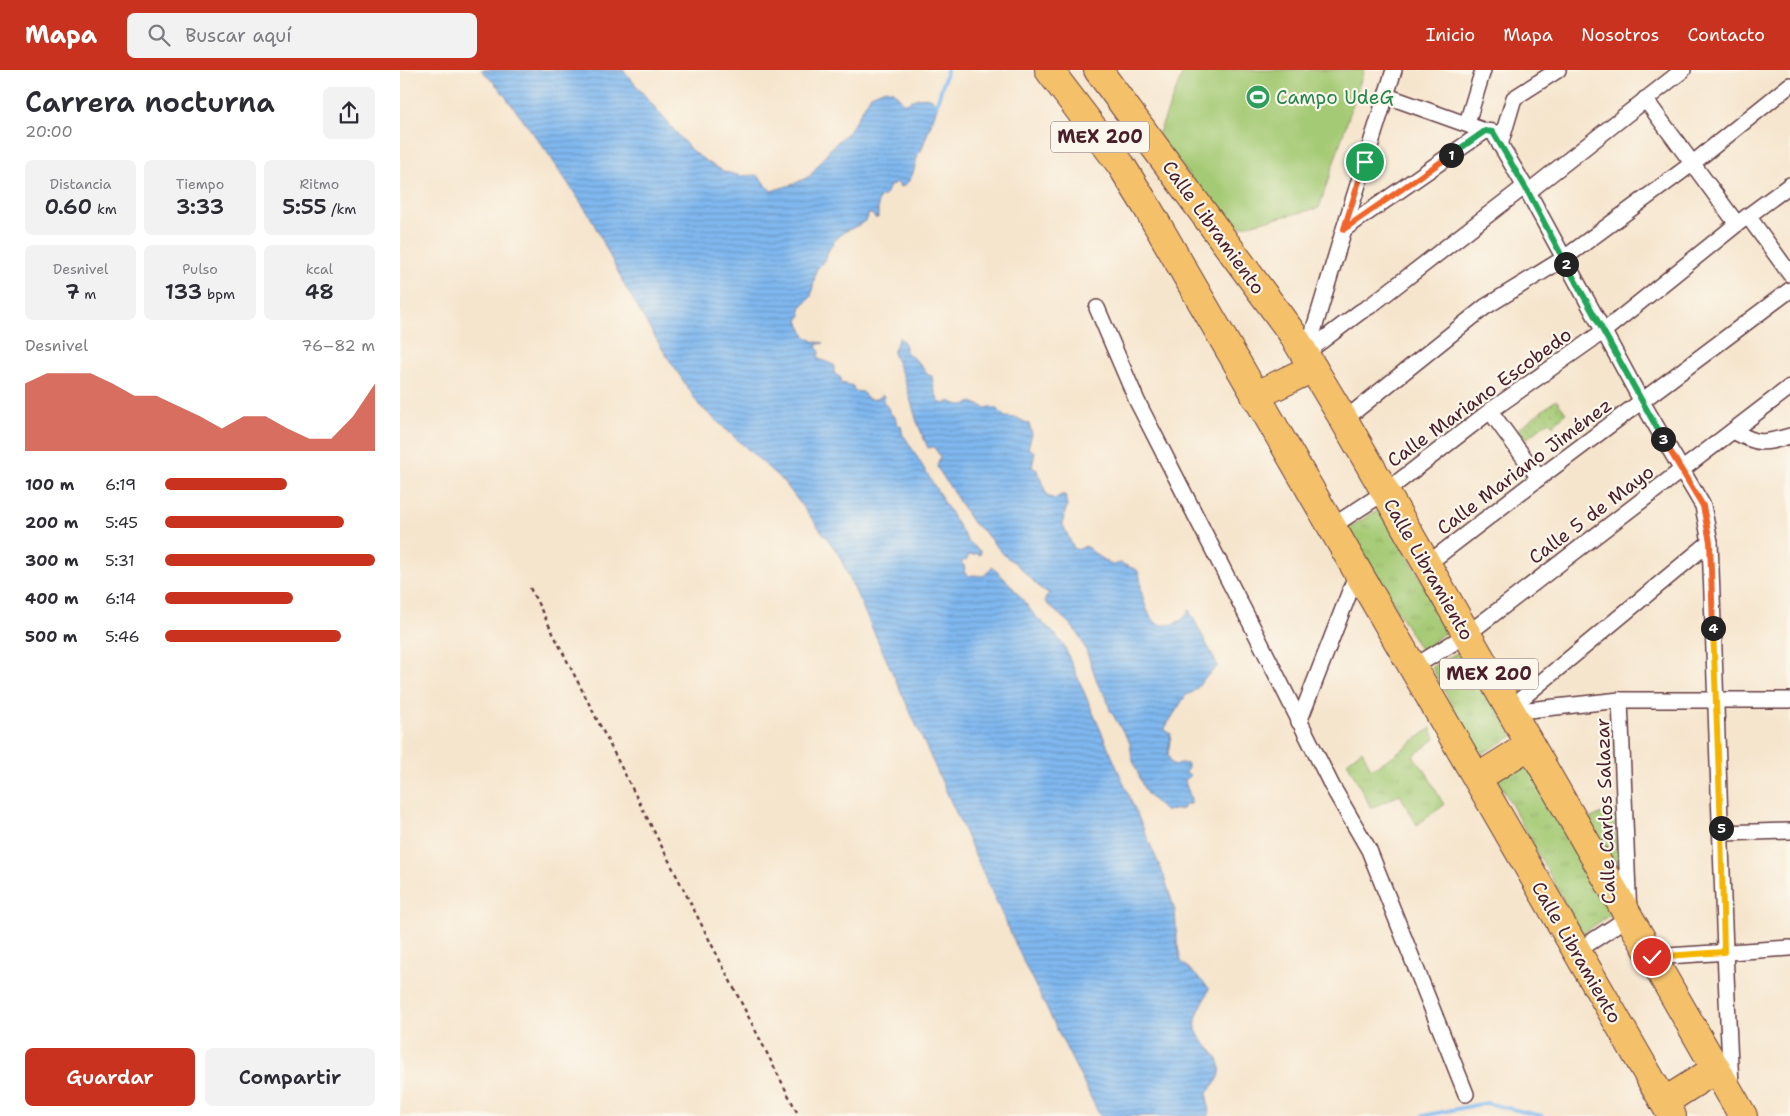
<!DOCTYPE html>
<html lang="es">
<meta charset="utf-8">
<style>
:root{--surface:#fff;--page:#f2f2f3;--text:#2b2b33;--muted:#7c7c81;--accent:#c8321e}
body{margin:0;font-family:"Shantell Sans",sans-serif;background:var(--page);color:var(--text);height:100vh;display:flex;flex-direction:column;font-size:19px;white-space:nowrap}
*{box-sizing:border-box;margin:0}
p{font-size:16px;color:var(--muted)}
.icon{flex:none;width:28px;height:28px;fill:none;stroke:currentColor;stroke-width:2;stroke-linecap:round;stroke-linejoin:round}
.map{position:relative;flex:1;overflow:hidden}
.sheet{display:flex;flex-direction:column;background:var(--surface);width:400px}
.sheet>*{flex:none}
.pin{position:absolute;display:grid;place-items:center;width:42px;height:42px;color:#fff;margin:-21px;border:2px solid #fff;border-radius:50%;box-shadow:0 1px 5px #0007}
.km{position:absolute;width:25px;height:25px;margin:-12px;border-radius:50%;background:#222;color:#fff;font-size:14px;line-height:25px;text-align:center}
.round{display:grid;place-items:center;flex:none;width:52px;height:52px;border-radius:8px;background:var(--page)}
.overview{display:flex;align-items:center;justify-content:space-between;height:85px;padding:0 25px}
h1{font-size:28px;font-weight:600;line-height:38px}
.figures{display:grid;grid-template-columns:repeat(3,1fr);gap:8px;height:85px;padding:5px 25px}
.figures div{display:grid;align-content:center;border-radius:8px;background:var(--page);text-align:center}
.figures b{font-size:21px;font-weight:600}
.figures small{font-size:14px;font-weight:400}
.figures p{font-size:14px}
.chart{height:140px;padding:10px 25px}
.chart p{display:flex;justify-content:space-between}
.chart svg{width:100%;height:90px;margin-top:5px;fill:var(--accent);opacity:.7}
.primary-button{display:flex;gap:10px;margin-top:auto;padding:10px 25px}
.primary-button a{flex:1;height:58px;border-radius:8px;background:var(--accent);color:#fff;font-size:20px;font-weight:600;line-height:58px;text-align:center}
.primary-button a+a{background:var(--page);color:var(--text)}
ul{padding:0 25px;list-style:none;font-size:16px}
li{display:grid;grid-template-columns:80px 60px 1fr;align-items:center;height:38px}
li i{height:12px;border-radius:6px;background:var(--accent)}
header{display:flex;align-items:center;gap:30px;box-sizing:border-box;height:70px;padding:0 25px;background:var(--accent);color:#fff}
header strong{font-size:24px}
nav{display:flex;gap:28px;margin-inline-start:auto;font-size:18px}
.search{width:350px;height:45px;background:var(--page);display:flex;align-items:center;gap:12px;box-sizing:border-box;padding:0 18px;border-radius:8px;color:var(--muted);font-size:19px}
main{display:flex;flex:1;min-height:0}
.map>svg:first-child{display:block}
.grass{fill:url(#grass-dots);stroke:#787450}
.park{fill:url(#park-tufts);stroke:#787450}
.pitch{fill:#a5ca74;stroke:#787450}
.water{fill:url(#water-rules);stroke:#646c8d}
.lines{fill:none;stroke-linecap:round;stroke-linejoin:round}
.stream{stroke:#7fb8ef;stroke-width:4}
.street-casing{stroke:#643d43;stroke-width:18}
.highway-casing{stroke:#643d43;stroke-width:30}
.path{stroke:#643d43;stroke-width:2.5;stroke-dasharray:4 4;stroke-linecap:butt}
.street{stroke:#fff;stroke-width:15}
.highway{stroke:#f4c16a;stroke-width:28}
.split-1-casing{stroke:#fff;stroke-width:10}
.split-2-casing{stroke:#fff;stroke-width:10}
.split-3-casing{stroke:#fff;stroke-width:10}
.split-4-casing{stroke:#fff;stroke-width:10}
.split-5-casing{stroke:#fff;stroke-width:10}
.split-6-casing{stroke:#fff;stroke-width:10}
.split-1{stroke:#f0652b;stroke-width:6}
.split-2{stroke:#22a559;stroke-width:6}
.split-3{stroke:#22a559;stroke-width:6}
.split-4{stroke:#f0652b;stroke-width:6}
.split-5{stroke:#f5b400;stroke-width:6}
.split-6{stroke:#f5b400;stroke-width:6}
.labels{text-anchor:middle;stroke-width:4.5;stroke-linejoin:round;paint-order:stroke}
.shield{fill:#fbf7ec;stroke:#7f6065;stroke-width:1}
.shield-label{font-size:18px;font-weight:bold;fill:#4a1f2b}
.leisure-label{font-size:19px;fill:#27864d;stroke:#fbf7ec;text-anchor:start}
.street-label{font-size:19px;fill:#4a1f2b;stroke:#fbf7ec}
</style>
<header>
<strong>Mapa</strong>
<div class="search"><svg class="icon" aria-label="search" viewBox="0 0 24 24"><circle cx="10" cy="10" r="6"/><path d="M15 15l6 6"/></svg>Buscar aquí</div>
<nav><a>Inicio</a><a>Mapa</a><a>Nosotros</a><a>Contacto</a></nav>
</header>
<main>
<section class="sheet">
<div class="overview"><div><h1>Carrera nocturna</h1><p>20:00</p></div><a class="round"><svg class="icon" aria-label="share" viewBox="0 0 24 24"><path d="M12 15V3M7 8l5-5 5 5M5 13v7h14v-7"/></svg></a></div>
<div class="figures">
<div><p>Distancia</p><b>0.60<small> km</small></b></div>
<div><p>Tiempo</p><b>3:33</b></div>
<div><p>Ritmo</p><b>5:55<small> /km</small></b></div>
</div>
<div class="figures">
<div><p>Desnivel</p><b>7<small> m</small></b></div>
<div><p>Pulso</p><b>133<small> bpm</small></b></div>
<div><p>kcal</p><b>48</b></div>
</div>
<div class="chart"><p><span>Desnivel</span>76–82 m</p>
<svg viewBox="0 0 160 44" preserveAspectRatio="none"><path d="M0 44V11L10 6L20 6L30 6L40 11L50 17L60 17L70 22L80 27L90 33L100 27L110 27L120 33L130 38L140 38L150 27L160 11V44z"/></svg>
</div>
<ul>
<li><b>100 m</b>6:19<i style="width:58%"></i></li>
<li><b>200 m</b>5:45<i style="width:85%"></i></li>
<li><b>300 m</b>5:31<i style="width:100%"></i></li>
<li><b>400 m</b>6:14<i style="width:61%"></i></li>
<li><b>500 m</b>5:46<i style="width:84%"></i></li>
</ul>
<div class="primary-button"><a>Guardar</a><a>Compartir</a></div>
</section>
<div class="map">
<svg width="1390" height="1046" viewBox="0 0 1390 1046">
<defs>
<pattern id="grass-dots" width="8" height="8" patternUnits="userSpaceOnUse" patternTransform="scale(1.25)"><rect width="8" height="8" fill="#a5ca74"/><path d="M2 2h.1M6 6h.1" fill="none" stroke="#90ad65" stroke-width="1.8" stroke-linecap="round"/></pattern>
<pattern id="park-tufts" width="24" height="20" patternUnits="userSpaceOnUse" patternTransform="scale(1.25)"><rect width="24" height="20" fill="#a5ca74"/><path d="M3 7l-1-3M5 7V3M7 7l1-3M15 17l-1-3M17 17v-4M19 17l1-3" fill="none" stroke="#90ad65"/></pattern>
<pattern id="water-rules" width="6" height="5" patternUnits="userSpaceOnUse" patternTransform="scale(1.25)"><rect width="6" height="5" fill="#7fb8ef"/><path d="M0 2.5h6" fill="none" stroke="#6a95c2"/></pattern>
</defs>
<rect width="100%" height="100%" fill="#fbf7ec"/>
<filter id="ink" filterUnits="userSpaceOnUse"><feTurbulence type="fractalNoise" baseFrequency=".02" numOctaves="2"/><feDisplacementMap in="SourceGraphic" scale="10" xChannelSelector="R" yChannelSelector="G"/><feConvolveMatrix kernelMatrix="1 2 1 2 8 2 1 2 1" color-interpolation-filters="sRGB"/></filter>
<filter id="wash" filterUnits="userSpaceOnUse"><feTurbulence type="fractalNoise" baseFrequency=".0096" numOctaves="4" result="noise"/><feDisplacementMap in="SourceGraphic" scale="20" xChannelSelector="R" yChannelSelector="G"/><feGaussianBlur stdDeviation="1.12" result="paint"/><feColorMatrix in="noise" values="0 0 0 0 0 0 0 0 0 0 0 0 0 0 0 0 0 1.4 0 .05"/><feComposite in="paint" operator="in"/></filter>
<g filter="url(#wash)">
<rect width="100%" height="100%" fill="#f6e5cd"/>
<polygon class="grass" points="1156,330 1166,343 1153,356 1149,351 1126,369 1118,359"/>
<g class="park">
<polygon points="981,438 1049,559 1021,581 949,458"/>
<polygon points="1064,579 1113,666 1078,686 1032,597"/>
<polygon points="1031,658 1035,669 1013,686 1026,702 1044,735 1017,755 1000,725 971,738 947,692 962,680 971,699 993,686"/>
<polygon points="1125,690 1211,844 1182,864 1098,710"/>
<polygon points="1213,738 1220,810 1189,749"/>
</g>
<polygon class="pitch" points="784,0 964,0 919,138 831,159 758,65"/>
<g class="water">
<path d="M81,0H223L291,80L306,91L325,102L341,106L356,105L359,107L371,121L394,114L410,106L431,78L450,60L471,25L485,19L493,21L505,34C516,27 530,23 538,35L521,81L518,84C515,95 513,114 500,117L497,112L490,116L485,126L480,127L478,131V148H475L472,144H468L467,149L461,154L444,162L434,171L427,183L426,188L416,200L411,227L400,238L401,245L398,251L405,266L415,272L424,273L418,274L416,277L420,281L418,286L419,289L434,295V303L441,308V313L453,316L454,321L463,322C467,333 476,330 483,325L484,326L483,331L488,338L491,344L495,347L497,354L501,356L503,366L505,367L543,430V433L546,435L567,470L581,482L580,485L576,483L574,485L570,484L566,490H564L561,493L565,496L564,504H567L569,506L573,505L584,506L592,497L610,514L636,547L655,564L664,576L764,806L775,841L777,872L781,891L809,918C806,931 793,944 796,959C800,976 827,985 819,1007C817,1012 811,1018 807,1023L809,1046H700L626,897L438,483L384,412L299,335L261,277L226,218L190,146L147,82L99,18Z"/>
<path d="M499,267L504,272L506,282L519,293L528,305L532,306L534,319L539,332L544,334L550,331C558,336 564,336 572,332L586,338C595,334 599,342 605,347L613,348L615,347L629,354L632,364L628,378L635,382L632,397L637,400L647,426L655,429L661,425H665L667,436L663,450V455L673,477L677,480L686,476C694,484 703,489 713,495L720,493L737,500C742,508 740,515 742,524C745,536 748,545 757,554C768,558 785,552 789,540L818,596C814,600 809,604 805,608C799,614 795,624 786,625L765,658V661L771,664L768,684L771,693L775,695L780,693L788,694V698L785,702L790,705L785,710C786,719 792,725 791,734H786L782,739L765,741L747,724L742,714L732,688L730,673L710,640L706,626L699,617L686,580L679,565L669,553L646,533L645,529L649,523L641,519L615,493L605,486L585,463L573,453L537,397L540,386L534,377L528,378L517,352L504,308L493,283Z"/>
</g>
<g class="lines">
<g class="stream">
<polyline points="536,36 547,0"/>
<polyline points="1023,1046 1086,1033 1142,1046"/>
</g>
</g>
</g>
<g filter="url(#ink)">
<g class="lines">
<defs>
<g id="street">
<path d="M987,26L1085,61L1093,62L1128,122L1242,332L1303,436L1310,472C1317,653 1322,834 1331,1015"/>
<polyline points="1245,29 1337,154"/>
<polyline points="1067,53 1083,0"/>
<polyline points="1100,75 1114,28 1158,0"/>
<polyline points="1128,122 1283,0"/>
<polyline points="1348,146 1390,204"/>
<polyline points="944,159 1085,61"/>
<polyline points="697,238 737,331 852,556 932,716 969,780 1066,1024"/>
<polyline points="907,282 944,159 994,0"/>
<polyline points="904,283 907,282 960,242 970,236 1124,117"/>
<polyline points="1090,341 1139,408"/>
<polyline points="944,350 1085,237 1163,189 1293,93 1390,15"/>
<path d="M1333,361C1359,375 1362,374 1390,366"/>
<polyline points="931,457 985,422 1090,341 1204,261 1337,154 1390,115"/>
<polyline points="1026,495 1139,408 1390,220"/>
<polyline points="1012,598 1066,565 1390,317"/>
<polyline points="1109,639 1310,472"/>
<polyline points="1110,642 1220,630 1390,630"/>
<polyline points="899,652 957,503"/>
<polyline points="1322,763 1390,761"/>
<polyline points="1177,881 1229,847 1220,630"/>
<polyline points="1252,887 1390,878"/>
</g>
<g id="highway">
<polyline points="649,0 721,95 747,137 1272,1046"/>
<polyline points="698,0 892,263 944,350 1343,1046"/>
<polyline points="855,326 913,298"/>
<polyline points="1077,708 1130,675"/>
<polyline points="1264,1032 1316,999"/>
</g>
</defs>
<use href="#street" class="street-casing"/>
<use href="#highway" class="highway-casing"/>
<polyline class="path" points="130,518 399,1046"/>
<use href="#street" class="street"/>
<use href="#highway" class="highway"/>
</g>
</g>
<g class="lines" filter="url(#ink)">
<defs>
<polyline id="split-1" points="965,92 944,159 1051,85"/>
<polyline id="split-2" points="1051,85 1085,61 1093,62 1128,122 1166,194"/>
<polyline id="split-3" points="1166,194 1263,369"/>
<polyline id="split-4" points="1263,369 1303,436 1310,472 1313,558"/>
<polyline id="split-5" points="1313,558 1321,758"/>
<polyline id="split-6" points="1252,887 1324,882 1321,758"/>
</defs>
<use href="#split-1" class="split-1-casing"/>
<use href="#split-2" class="split-2-casing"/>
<use href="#split-3" class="split-3-casing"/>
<use href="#split-4" class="split-4-casing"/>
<use href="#split-5" class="split-5-casing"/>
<use href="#split-6" class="split-6-casing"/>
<use href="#split-1" class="split-1"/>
<use href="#split-2" class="split-2"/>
<use href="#split-3" class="split-3"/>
<use href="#split-4" class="split-4"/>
<use href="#split-5" class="split-5"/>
<use href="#split-6" class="split-6"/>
</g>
<defs>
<symbol id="stadium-disc" viewBox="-11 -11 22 22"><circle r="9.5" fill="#2e9e5b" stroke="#fbf7ec"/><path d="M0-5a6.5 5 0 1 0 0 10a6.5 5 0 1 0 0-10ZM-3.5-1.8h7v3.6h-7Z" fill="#fff"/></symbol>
</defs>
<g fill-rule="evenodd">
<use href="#stadium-disc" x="844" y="13" width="28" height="28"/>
</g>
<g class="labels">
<g class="shield">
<rect x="651" y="51.5" width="98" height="31" rx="4"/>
<rect x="1040" y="588.5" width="98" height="31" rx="4"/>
</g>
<g class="shield-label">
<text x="700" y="73">MEX 200</text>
<text x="1089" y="610">MEX 200</text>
</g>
<g class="leisure-label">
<text x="876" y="34">Campo UdeG</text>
</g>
<g class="street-label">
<text transform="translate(814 157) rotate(54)" y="7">Calle Libramiento</text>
<text transform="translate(1079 327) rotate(-36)" y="7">Calle Mariano Escobedo</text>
<text transform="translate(1124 396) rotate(-37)" y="7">Calle Mariano Jiménez</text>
<text transform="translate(1191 444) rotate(-37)" y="7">Calle 5 de Mayo</text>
<text transform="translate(1029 499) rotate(60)" y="7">Calle Libramiento</text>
<text transform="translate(1205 741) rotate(-92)" y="7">Calle Carlos Salazar</text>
<text transform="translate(1177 882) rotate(60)" y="7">Calle Libramiento</text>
</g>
</g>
</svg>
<div class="pin" style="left:965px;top:92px;background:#1e9e55"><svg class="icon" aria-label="arrive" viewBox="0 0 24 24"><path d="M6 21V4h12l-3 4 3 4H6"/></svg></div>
<div class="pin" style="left:1252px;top:887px;background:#d93025"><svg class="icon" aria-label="check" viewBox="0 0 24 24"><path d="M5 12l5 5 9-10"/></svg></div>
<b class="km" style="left:1051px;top:85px">1</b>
<b class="km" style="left:1166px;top:194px">2</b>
<b class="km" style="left:1263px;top:369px">3</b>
<b class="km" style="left:1313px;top:558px">4</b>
<b class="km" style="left:1321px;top:758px">5</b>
</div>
</main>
